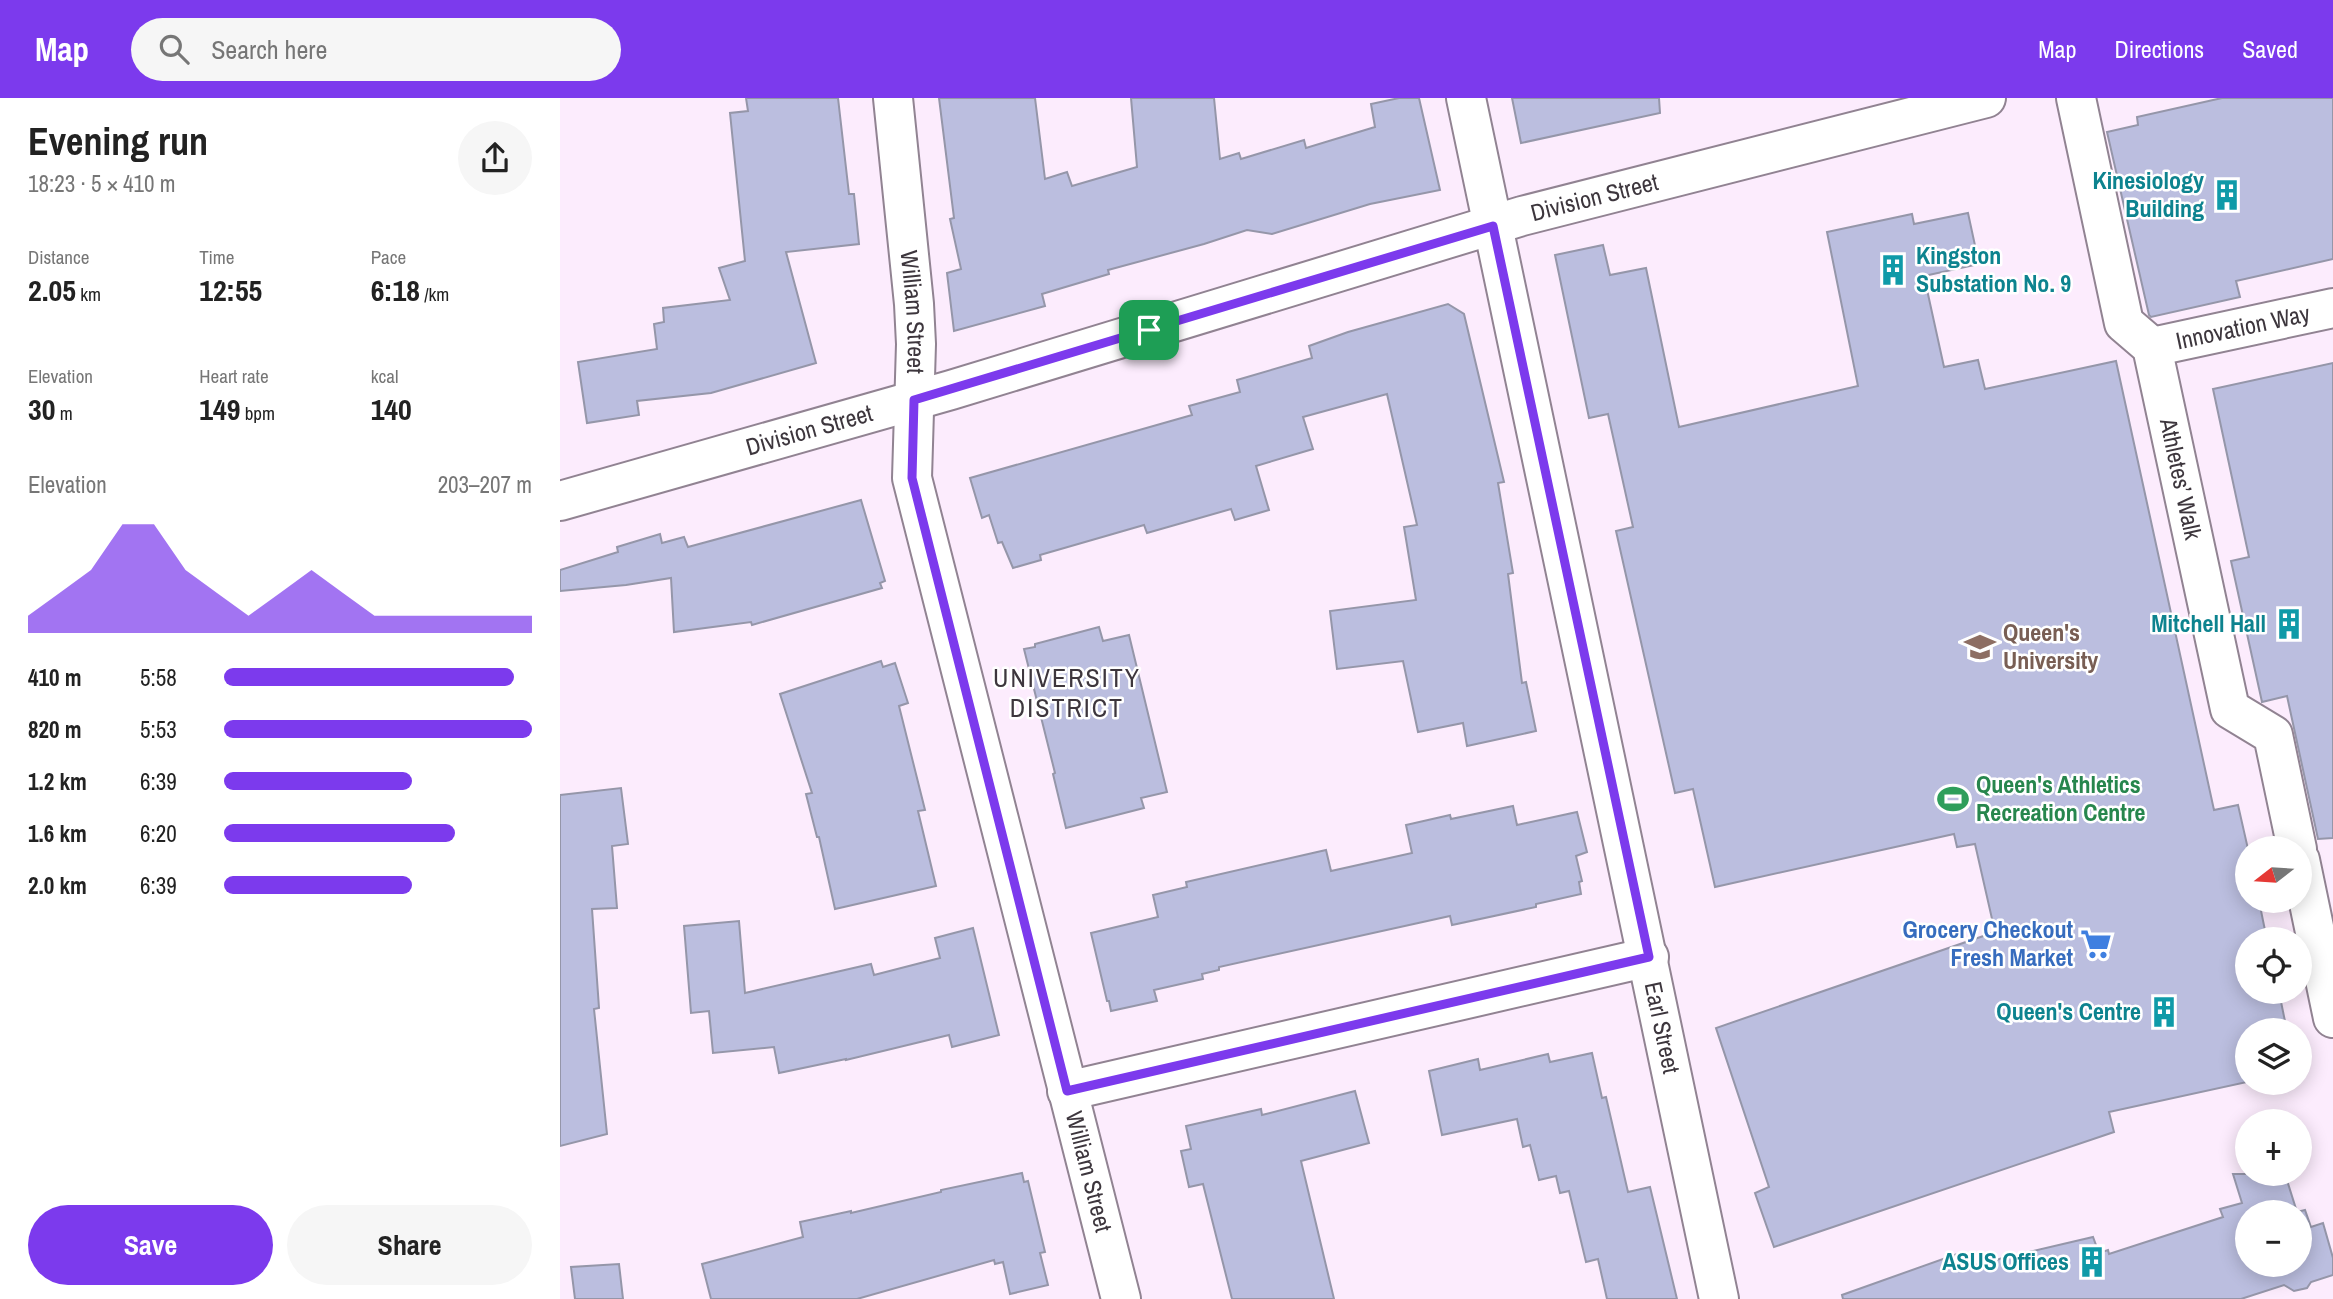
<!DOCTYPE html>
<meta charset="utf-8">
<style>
:root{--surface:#fff;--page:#f6f6f6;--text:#222;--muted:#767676;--accent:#7c3aed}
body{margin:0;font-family:"Archivo Narrow",sans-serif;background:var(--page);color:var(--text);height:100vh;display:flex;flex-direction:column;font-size:26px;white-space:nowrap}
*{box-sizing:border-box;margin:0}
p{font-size:23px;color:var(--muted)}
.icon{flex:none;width:38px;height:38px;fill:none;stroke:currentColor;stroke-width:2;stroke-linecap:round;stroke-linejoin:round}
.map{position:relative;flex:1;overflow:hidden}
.sheet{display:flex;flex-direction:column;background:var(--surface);width:560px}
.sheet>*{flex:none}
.needle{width:46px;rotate:253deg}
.fabs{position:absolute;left:1675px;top:738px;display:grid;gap:14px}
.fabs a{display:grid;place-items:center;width:77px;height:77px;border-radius:50%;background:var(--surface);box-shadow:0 4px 18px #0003;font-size:35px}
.pin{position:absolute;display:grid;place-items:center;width:60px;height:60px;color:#fff;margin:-30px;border-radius:14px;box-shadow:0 4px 10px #0006}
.round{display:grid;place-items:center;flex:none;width:74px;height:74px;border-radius:37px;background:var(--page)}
.head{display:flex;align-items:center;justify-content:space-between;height:119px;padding:0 28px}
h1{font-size:38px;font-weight:800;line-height:52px}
.figures{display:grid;grid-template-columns:repeat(3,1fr);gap:10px;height:119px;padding:7px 28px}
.figures div{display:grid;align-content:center}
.figures b{font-size:30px;font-weight:800}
.figures small{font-size:19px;font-weight:400}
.figures p{font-size:19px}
.chart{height:196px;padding:14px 28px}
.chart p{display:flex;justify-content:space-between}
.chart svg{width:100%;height:126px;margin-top:7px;fill:var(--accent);opacity:.7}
.cta{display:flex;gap:14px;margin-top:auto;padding:14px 28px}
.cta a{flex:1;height:80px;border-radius:42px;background:var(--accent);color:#fff;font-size:28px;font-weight:800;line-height:80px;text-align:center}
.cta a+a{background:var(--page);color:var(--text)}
ul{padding:0 28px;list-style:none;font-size:23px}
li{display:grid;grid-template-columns:112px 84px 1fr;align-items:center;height:52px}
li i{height:18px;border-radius:9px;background:var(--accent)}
header{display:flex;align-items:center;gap:42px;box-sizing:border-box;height:98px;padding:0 35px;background:var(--accent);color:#fff}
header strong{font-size:33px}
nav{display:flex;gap:38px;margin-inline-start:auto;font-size:24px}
.search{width:490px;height:63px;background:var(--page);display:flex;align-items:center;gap:18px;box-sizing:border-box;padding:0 24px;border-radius:38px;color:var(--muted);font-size:26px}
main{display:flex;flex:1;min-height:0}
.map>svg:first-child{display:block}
.building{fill:#bbbedf;stroke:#9596a9;stroke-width:2;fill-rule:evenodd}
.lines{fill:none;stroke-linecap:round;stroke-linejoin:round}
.minor-casing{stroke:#918392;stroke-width:42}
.minor{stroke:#fff;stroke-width:38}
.route-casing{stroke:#fff;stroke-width:14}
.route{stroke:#7c3aed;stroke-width:9}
.labels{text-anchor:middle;stroke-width:5;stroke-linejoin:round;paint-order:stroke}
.culture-label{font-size:24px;font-weight:bold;fill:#0d838f;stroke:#fff;text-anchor:end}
.street-label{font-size:24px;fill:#3d363d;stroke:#fff}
.education-label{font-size:24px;font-weight:bold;fill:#785e54;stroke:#fff;text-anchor:start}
.leisure-label{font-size:24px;font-weight:bold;fill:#27864d;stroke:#fff;text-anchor:start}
.shop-label{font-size:24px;font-weight:bold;fill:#366cbe;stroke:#fff;text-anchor:end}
.neighbourhood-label{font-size:26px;letter-spacing:2px;fill:#3d363d;stroke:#fff}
</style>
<header>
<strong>Map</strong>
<div class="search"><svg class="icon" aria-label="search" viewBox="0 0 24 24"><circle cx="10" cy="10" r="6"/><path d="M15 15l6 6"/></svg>Search here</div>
<nav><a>Map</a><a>Directions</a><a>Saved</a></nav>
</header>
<main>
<section class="sheet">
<div class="head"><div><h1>Evening run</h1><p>18:23 · 5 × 410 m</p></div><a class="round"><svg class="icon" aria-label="share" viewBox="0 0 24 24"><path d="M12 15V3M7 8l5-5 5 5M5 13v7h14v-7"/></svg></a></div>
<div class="figures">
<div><p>Distance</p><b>2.05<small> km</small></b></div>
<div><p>Time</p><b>12:55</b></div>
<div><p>Pace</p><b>6:18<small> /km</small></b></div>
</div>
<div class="figures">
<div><p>Elevation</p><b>30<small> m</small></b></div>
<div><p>Heart rate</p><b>149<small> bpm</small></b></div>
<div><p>kcal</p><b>140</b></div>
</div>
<div class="chart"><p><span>Elevation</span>203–207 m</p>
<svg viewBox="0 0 160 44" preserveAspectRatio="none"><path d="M0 44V38L10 30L20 22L30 6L40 6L50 22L60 30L70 38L80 30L90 22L100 30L110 38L120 38L130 38L140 38L150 38L160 38V44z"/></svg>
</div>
<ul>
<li><b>410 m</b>5:58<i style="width:94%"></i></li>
<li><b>820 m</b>5:53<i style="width:100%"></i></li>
<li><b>1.2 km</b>6:39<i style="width:61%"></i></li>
<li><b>1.6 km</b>6:20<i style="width:75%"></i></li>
<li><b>2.0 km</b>6:39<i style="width:61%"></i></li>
</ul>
<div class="cta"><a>Save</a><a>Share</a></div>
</section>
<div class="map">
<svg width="1773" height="1201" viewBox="0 0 1773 1201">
<rect width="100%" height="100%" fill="#fcecfd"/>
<g class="building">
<polygon points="186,0 278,0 289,96 294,96 299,146 226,154 256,265 151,295 77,303 79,317 27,325 18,264 97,251 94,226 104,224 103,210 170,202 159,170 185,163 170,15 188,13"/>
<polygon points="379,0 475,0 485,81 507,74 512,88 577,69 571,0 654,0 660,61 679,55 681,61 744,42 746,50 815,29 811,6 839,0 859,0 880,92 810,106 712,136 687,132 644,146 548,172 549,176 482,196 485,208 394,233 387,175 401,171 390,121 394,120"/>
<polygon points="952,0 1099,0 1100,15 961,45"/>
<polygon points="1662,0 1773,0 1773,161 1676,183 1680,199 1591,219 1589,217 1547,34 1578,27 1577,19"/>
<polygon points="1408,115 1419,166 1364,178 1384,269 1418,262 1425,291 1556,263 1654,712 1678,707 1688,751 1687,803 1699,803 1707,842 1687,842 1687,894 1719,894 1727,933 1687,933 1687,984 1549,1014 1554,1034 1214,1149 1195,1095 1209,1089 1156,930 1435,834 1415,746 1397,749 1394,736 1155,789 1133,691 1115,695 1056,433 1073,429 1048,316 1029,320 995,157 1043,147 1050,177 1086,170 1119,329 1298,288 1267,134 1352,116 1354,126"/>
<polygon points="888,206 904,216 944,384 938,385 953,475 948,476 962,585 966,584 976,633 907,648 903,625 858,634 843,563 777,571 770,513 856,502 844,429 857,427 827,296 743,319 753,351 696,368 709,412 675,422 671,411 587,435 584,427 480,457 481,462 453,470 442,444 438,445 429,417 422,420 410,380 632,317 629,308 680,294 677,282 752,260 749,248 788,234"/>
<polygon points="1773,265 1773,740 1758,741 1727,598 1702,604 1671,463 1689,459 1653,291"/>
<polygon points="301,402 325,483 320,485 322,490 192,527 191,524 114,534 111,480 66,487 0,493 0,472 58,454 57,449 100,436 102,445 124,439 128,449"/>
<polygon points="539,529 543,543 569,537 607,694 581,700 584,710 506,730 493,676 495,675 464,551 475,549 475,546"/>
<polygon points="321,563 323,569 335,565 348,605 339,608 365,712 358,713 376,788 275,811 259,739 257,739 246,696 252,695 220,596"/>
<polygon points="61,690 68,746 52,748 57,810 32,811 39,910 34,911 47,1036 0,1048 0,697"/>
<polygon points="953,708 957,727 1017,714 1027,754 1016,758 1022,783 1019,784 1021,796 976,806 976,809 892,827 890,818 659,869 659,872 642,876 643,881 594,892 597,903 551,913 549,903 547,903 531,835 598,819 593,797 627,789 626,784 766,752 771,773 852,755 846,727 890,717 891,721"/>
<polygon points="179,823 185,895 311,866 314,877 380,860 375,840 413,830 439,937 392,949 389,937 286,962 286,961 219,975 214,949 153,955 149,913 131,915 124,828"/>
<polygon points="1032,955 1042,1000 1046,999 1068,1094 1090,1089 1117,1201 1047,1201 1038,1161 1026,1164 1009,1093 1000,1095 996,1078 979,1082 970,1047 963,1049 957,1021 882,1037 869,973 918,961 920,972 988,956 990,964"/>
<polygon points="795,993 809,1045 741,1063 774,1201 672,1201 643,1086 629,1089 621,1053 631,1051 626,1028 701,1011 702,1017"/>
<polygon points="462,1075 464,1084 468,1083 474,1108 485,1154 480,1155 488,1187 450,1196 443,1164 435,1166 434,1162 297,1201 151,1201 142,1166 243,1139 240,1124 291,1113 291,1115 381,1094 381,1092"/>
<path d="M1673,1076H1725L1737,1114L1745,1112L1751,1129L1763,1125L1773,1160V1177L1751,1184L1747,1190L1734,1193L1724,1187L1681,1201H1283L1282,1197L1397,1156L1401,1170L1533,1139L1539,1155L1548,1152L1549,1156L1663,1119L1660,1111L1682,1105ZM1687,1115H1740V1167H1687Z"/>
<polygon points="59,1166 63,1201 15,1201 11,1169"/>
</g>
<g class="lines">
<defs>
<g id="minor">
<path id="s1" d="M333,0L354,206L356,246L352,380L561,1201"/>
<path id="s2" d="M906,0L1159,1201"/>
<path id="s3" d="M1516,0L1564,225L1592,249L1670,611L1713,637L1737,751"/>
<path id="s4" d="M1592,249L1773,210"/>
<path id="s5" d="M0,403L391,292L962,118L1426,0"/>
<polyline points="1740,762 1773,920"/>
<polyline points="507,993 1089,859"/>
</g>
</defs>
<use href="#minor" class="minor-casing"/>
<use href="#minor" class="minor"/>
</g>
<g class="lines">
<defs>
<polygon id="route" points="933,128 1089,859 507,993 352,380 354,302"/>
</defs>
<use href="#route" class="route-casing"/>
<use href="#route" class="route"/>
</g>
<defs>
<symbol id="building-bare" viewBox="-9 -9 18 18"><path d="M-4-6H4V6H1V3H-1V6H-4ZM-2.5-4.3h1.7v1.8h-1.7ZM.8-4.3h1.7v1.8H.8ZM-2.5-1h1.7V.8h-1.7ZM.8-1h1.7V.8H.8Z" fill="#0f9aa8" stroke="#fff" stroke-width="2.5" paint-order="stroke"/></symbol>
<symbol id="university-bare" viewBox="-9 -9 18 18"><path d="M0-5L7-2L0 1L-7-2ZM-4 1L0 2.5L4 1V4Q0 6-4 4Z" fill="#8d6e63" stroke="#fff" stroke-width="2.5" paint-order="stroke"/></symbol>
<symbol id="stadium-bare" viewBox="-9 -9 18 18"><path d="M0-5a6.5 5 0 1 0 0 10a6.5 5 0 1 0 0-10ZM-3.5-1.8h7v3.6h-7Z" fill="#2e9e5b" stroke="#fff" stroke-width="2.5" paint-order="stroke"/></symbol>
<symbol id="supermarket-bare" viewBox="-9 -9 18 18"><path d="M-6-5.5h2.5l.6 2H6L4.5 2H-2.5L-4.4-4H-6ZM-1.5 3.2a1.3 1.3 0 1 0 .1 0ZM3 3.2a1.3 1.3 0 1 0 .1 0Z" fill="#3f7fe0" stroke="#fff" stroke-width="2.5" paint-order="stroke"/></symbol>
</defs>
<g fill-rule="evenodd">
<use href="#building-bare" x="1645" y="75" width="44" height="44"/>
<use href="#building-bare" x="1311" y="150" width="44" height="44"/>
<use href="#building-bare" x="1707" y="504" width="44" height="44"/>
<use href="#university-bare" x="1398" y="527" width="44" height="44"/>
<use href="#stadium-bare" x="1371" y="679" width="44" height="44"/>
<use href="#supermarket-bare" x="1514" y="824" width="44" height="44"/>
<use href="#building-bare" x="1582" y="892" width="44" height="44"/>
<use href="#building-bare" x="1510" y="1142" width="44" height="44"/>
</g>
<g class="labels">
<g class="culture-label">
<text x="1644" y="91">Kinesiology<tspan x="1644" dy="28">Building</tspan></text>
<text x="1356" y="166" text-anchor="start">Kingston<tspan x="1356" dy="28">Substation No. 9</tspan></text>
<text x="1706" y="534">Mitchell Hall</text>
<text x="1581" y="922">Queen's Centre</text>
<text x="1509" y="1172">ASUS Offices</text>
</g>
<g class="street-label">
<text dy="8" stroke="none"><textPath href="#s5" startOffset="1078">Division Street</textPath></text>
<text dy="8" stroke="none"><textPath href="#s1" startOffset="215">William Street</textPath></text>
<text dy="8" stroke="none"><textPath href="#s4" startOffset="93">Innovation Way</textPath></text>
<text dy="8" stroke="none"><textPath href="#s5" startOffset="259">Division Street</textPath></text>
<text dy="8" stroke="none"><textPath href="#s3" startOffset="402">Athletes’ Walk</textPath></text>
<text dy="8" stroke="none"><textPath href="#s2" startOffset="950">Earl Street</textPath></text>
<text dy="8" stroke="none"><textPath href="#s1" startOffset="1097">William Street</textPath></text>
</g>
<g class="education-label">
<text x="1443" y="543">Queen's<tspan x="1443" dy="28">University</tspan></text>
</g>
<g class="leisure-label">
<text x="1416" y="695">Queen's Athletics<tspan x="1416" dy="28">Recreation Centre</tspan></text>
</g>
<g class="shop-label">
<text x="1513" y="840">Grocery Checkout<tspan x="1513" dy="28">Fresh Market</tspan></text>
</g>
<g class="neighbourhood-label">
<text x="507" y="589">UNIVERSITY<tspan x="507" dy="30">DISTRICT</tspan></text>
</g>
</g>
</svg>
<div class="fabs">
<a><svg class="needle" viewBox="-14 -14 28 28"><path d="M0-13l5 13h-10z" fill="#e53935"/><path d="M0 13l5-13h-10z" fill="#767676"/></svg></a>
<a><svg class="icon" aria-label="locate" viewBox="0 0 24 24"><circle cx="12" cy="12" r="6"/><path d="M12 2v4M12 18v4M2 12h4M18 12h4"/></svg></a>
<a><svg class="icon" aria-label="layers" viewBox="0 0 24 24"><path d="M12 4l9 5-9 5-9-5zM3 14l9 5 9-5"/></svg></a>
<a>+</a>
<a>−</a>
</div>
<div class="pin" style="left:589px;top:232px;background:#1e9e55"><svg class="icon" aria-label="arrive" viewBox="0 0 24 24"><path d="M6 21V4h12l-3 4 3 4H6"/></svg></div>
</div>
</main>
